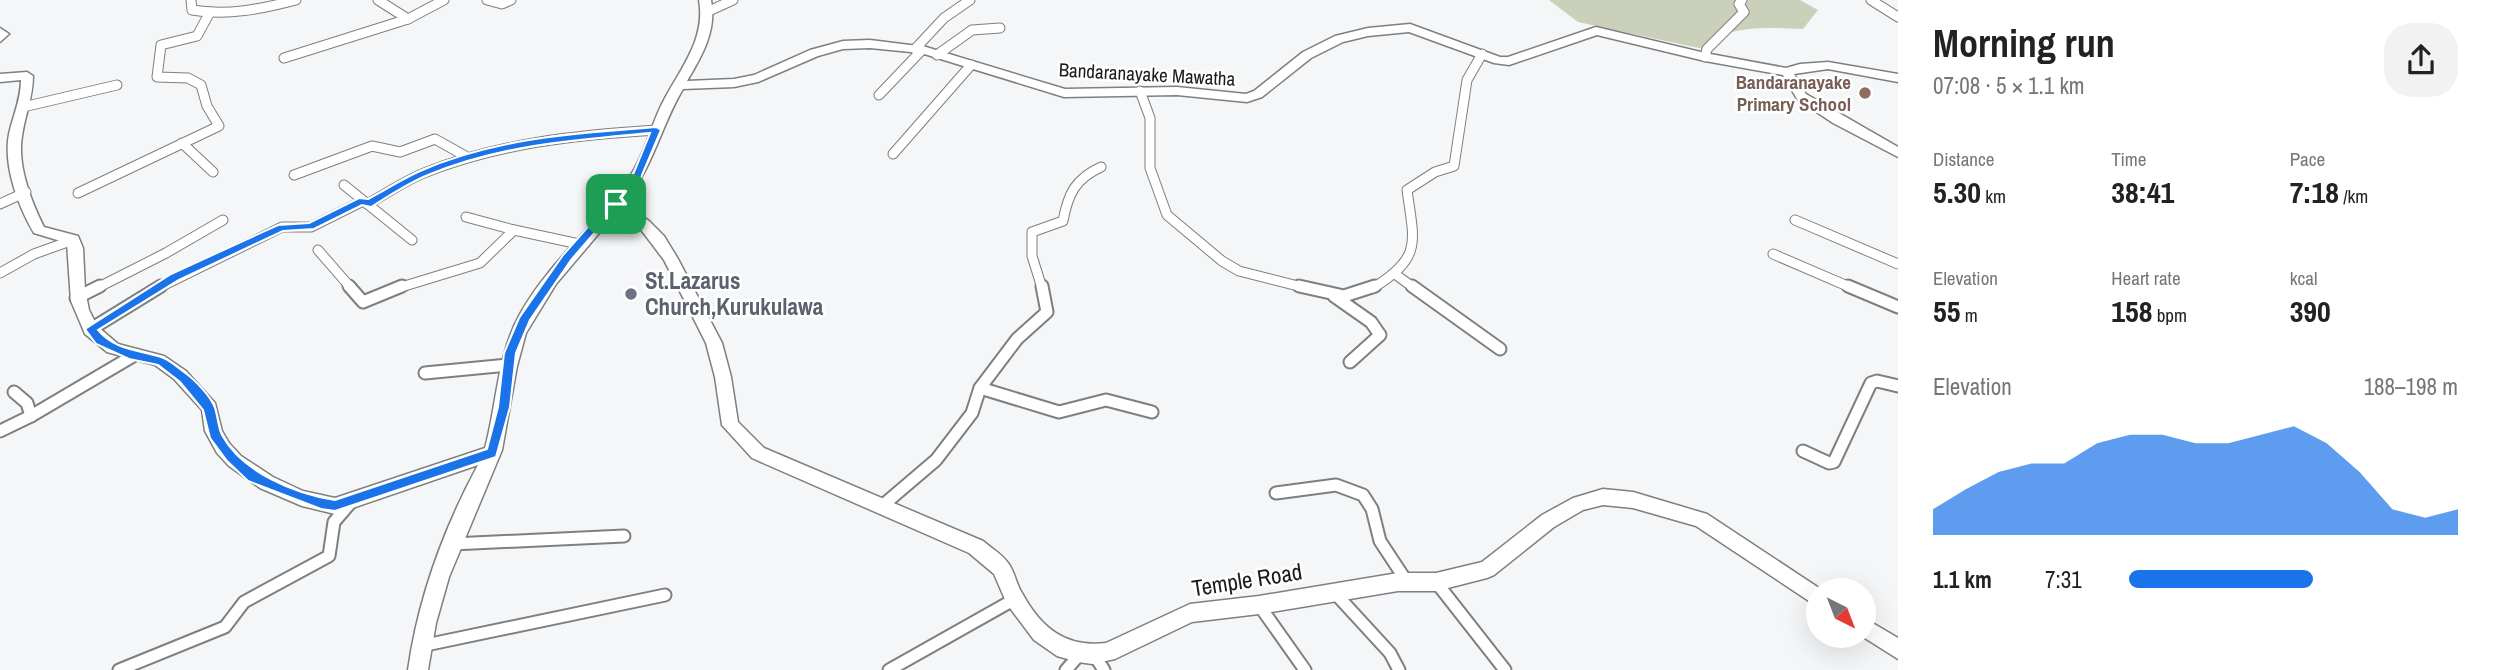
<!DOCTYPE html>
<meta charset="utf-8">
<style>
:root{--surface:#fff;--page:#f2f2f2;--text:#222;--muted:#767676;--accent:#1a73e8}
body{margin:0;font-family:"Archivo Narrow",sans-serif;background:var(--page);color:var(--text);height:100vh;display:flex;flex-direction:column;font-size:26px;white-space:nowrap}
*{box-sizing:border-box;margin:0}
p{font-size:23px;color:var(--muted)}
.icon{flex:none;width:38px;height:38px;fill:none;stroke:currentColor;stroke-width:2;stroke-linecap:round;stroke-linejoin:round}
.map{position:relative;flex:1;overflow:hidden}
.side{display:flex;flex-direction:column;background:var(--surface);width:595px}
.side>*{flex:none}
.needle{width:46px;rotate:138deg}
.fabs{position:absolute;left:1806px;top:578px;display:grid;gap:14px}
.fabs a{display:grid;place-items:center;width:70px;height:70px;border-radius:50%;background:var(--surface);box-shadow:0 7px 28px #0002;font-size:35px}
.pin{position:absolute;display:grid;place-items:center;width:60px;height:60px;color:#fff;margin:-30px;border-radius:14px;box-shadow:0 4px 10px #0006}
.round{display:grid;place-items:center;flex:none;width:74px;height:74px;border-radius:28px;background:var(--page)}
.overview{display:flex;align-items:center;justify-content:space-between;height:119px;padding:0 35px}
h1{font-size:38px;font-weight:700;line-height:52px}
.figures{display:grid;grid-template-columns:repeat(3,1fr);gap:10px;height:119px;padding:7px 35px}
.figures div{display:grid;align-content:center}
.figures b{font-size:30px;font-weight:700}
.figures small{font-size:19px;font-weight:400}
.figures p{font-size:19px}
.chart{height:196px;padding:14px 35px}
.chart p{display:flex;justify-content:space-between}
.chart svg{width:100%;height:126px;margin-top:7px;fill:var(--accent);opacity:.7}
ul{padding:0 35px;list-style:none;font-size:23px}
li{display:grid;grid-template-columns:112px 84px 1fr;align-items:center;height:52px}
li i{height:18px;border-radius:9px;background:var(--accent)}
main{display:flex;flex:1;min-height:0}
.map>svg:first-child{display:block}
.green{fill:#cad0b9}
.lines{fill:none;stroke-linecap:round;stroke-linejoin:round}
.street-far1-casing{stroke:#7d7f80;stroke-width:11}
.street-casing{stroke:#7d7f80;stroke-width:15}
.secondary-casing{stroke:#7d7f80;stroke-width:3}
.street-far1{stroke:#fff;stroke-width:9}
.street{stroke:#fff;stroke-width:11}
.secondary{fill:#fff;fill-rule:evenodd}
.route{fill:#1a73e8;stroke:#fff;stroke-width:2;fill-rule:evenodd}
.education-dot{fill:#8d6e63;stroke:#fff;stroke-width:2.5}
.worship-dot{fill:#6b7280;stroke:#fff;stroke-width:2.5}
.labels{text-anchor:middle;stroke-width:5;stroke-linejoin:round;paint-order:stroke}
.far-street-label{font-size:19px;fill:#1a1b1c;stroke:#fff}
.far-education-label{font-size:19px;font-weight:bold;fill:#785e54;stroke:#fff;text-anchor:end}
.worship-label{font-size:23px;font-weight:bold;fill:#5b616d;stroke:#fff;text-anchor:start}
.street-label{font-size:23px;fill:#1a1b1c;stroke:#fff}
</style>
<main>
<div class="map">
<svg width="1898" height="670" viewBox="0 0 1898 670">
<rect width="100%" height="100%" fill="#f4f6f8"/>
<path class="green" d="M1549,0H1800L1818,10L1803,29C1772,28 1726,23 1703,49L1578,22Z"/>
<g class="lines">
<defs>
<g id="street-far1">
<path d="M191,0L192,10C227,16 262,9 296,0"/>
<polyline points="378,0 408,19"/>
<polyline points="487,0 502,4 511,0"/>
<polyline points="1871,0 1898,17"/>
<polyline points="709,11 733,0"/>
<polyline points="915,49 944,18 970,0"/>
<polyline points="937,55 972,30 1000,28"/>
<polyline points="1705,57 1707,49 1744,12 1739,4 1742,0"/>
<polyline points="284,58 408,19 444,0"/>
<polyline points="1140,91 1150,118 1150,168 1167,215 1222,261 1239,271 1306,288"/>
<polyline points="879,95 922,50"/>
<polyline points="23,107 117,85"/>
<polyline points="182,143 213,172"/>
<polyline points="893,154 971,65"/>
<polyline points="294,175 372,146 400,152 435,139 467,157"/>
<polyline points="344,185 412,240"/>
<polyline points="78,193 219,126 207,106 201,85 188,78 157,77 161,45 197,36 210,12"/>
<polyline points="0,204 26,192"/>
<path d="M367,204C386,194 404,181 424,173C498,143 577,135 656,130"/>
<polyline points="466,217 514,230"/>
<polyline points="1795,220 1898,264"/>
<polyline points="318,250 351,288"/>
<polyline points="1773,254 1852,288"/>
<polyline points="0,273 34,254 73,240"/>
<polyline points="1395,274 1414,288"/>
<polyline points="97,288 166,253 223,220"/>
<polyline points="158,288 282,227 311,227 363,201"/>
<polyline points="398,288 480,263 514,230 579,244"/>
<path d="M1042,288L1032,256V232L1063,221C1068,194 1075,179 1101,167"/>
<path d="M1373,288C1423,257 1414,242 1407,190L1435,172L1454,166L1467,80L1482,54"/>
</g>
<g id="street">
<polyline points="349,286 363,302 402,286"/>
<polyline points="1299,286 1344,296 1375,286"/>
<polyline points="1412,286 1500,349"/>
<polyline points="1848,286 1898,307"/>
<polyline points="1334,296 1371,322 1380,335 1350,362"/>
<polyline points="76,298 100,286"/>
<polyline points="91,329 161,286"/>
<polyline points="425,373 508,365"/>
<polyline points="980,388 1059,412 1106,400 1152,412"/>
<polyline points="14,392 27,403 31,416"/>
<polyline points="0,431 31,416 133,356"/>
<polyline points="1803,451 1829,463 1834,462 1871,383 1877,381 1898,386"/>
<polyline points="1276,493 1336,485 1363,495 1372,509 1380,541 1407,582"/>
<polyline points="882,506 936,460 972,413 980,388 1017,339 1047,312 1042,286"/>
<polyline points="452,544 624,536"/>
<polyline points="1436,582 1505,670"/>
<polyline points="1334,592 1390,653 1399,670"/>
<polyline points="1259,605 1305,670"/>
<polyline points="421,646 665,595"/>
<polyline points="1094,655 1104,670"/>
<polyline points="119,670 225,627 244,602 329,556 334,522 352,501"/>
<polyline points="889,670 1015,599"/>
<polyline points="1066,670 1080,654"/>
</g>
<g id="secondary">
<path d="M699,0H711C717,30 702,56 687,81L734,79L754,75L810,50L843,41L870,40L926,47L1065,89L1177,87L1246,94L1254,91L1303,52L1335,36L1368,28L1410,24L1500,57H1508L1596,27L1705,53L1786,68L1800,64L1828,62L1898,74V82L1828,69L1794,74L1806,94L1898,147V157L1833,123L1797,99L1783,75L1705,61L1597,35L1509,65L1494,63L1409,32L1368,36L1343,42L1311,58L1262,97L1247,102L1177,95L1064,97L921,53L870,48L843,49L818,56L758,82L734,87L683,89C660,128 654,166 624,203L649,221L664,236L678,259L722,343L731,377L738,422L764,448L983,541C991,548 1002,554 1008,563C1015,572 1016,584 1022,593C1041,628 1066,648 1106,643L1190,604L1259,596L1398,573H1436L1482,562L1542,515L1573,498L1603,489L1633,492L1707,514L1822,590H1818V607L1696,526L1633,508L1603,505L1583,510L1554,527L1494,575L1487,578L1436,591H1398L1259,614L1192,622L1115,659L1092,664L1078,662L1057,656L1034,640L1007,604L994,574L969,553L752,458L722,425L715,377L706,343L664,260L639,227L617,212L556,284L526,333L517,366L502,450L449,577L436,623L428,670H408C418,599 444,528 478,465L335,514L302,506L260,488L229,466L217,453L205,431L202,410L174,379L155,365L107,352L85,334L71,301L67,243L34,233C18,206 3,165 9,134C13,116 21,99 21,80L0,82V74L27,72L33,76C33,97 25,115 22,136C17,165 31,201 44,227L78,236L83,248L85,290L89,310L97,326L118,344L164,356L186,371L215,403L222,431L229,443L241,456L273,477L303,491L335,498L485,448C497,404 497,355 520,314C549,262 596,225 630,176C646,153 651,123 665,98C682,67 706,37 699,0Z"/>
<polygon points="0,28 9,34 0,42"/>
<polygon points="1864,618 1898,638 1898,659 1860,635 1864,635"/>
</g>
</defs>
<use href="#street-far1" class="street-far1-casing"/>
<use href="#street" class="street-casing"/>
<use href="#secondary" class="secondary-casing"/>
<use href="#street-far1" class="street-far1"/>
<use href="#street" class="street"/>
<use href="#secondary" class="secondary"/>
</g>
<path class="route" d="M656,127L661,130L640,180L571,260L530,320L516,353L510,407L496,457L335,511L321,509L248,481L227,461L210,438L203,410L180,382L158,365L129,359L96,344L85,329L171,274L278,225L309,223L359,198L368,199C385,190 402,179 420,171C495,138 576,133 656,127ZM650,133L632,177L563,255L519,318L504,353L498,407L487,449L335,500C295,494 242,472 222,435C218,427 218,417 215,408C211,396 194,379 184,372C177,367 169,359 161,357C139,350 114,350 98,330L179,280L283,231L314,229L362,205L371,207C389,196 408,183 428,175C499,145 574,140 650,133Z"/>
<circle class="education-dot" cx="1865" cy="93" r="7"/>
<circle class="worship-dot" cx="631" cy="294" r="7"/>
<g class="labels">
<g class="far-street-label">
<text transform="translate(1147 74) rotate(3)" y="7">Bandaranayake Mawatha</text>
</g>
<g class="far-education-label">
<text x="1851" y="89">Bandaranayake<tspan x="1851" dy="22">Primary School</tspan></text>
</g>
<g class="worship-label">
<text x="645" y="289">St.Lazarus<tspan x="645" dy="26">Church,Kurukulawa</tspan></text>
</g>
<g class="street-label">
<text transform="translate(1247 580) rotate(-9)" y="8">Temple Road</text>
</g>
</g>
</svg>
<div class="fabs">
<a><svg class="needle" viewBox="-14 -14 28 28"><path d="M0-13l5 13h-10z" fill="#e53935"/><path d="M0 13l5-13h-10z" fill="#767676"/></svg></a>
</div>
<div class="pin" style="left:616px;top:204px;background:#1e9e55"><svg class="icon" aria-label="arrive" viewBox="0 0 24 24"><path d="M6 21V4h12l-3 4 3 4H6"/></svg></div>
</div>
<section class="side">
<div class="overview"><div><h1>Morning run</h1><p>07:08 · 5 × 1.1 km</p></div><a class="round"><svg class="icon" aria-label="share" viewBox="0 0 24 24"><path d="M12 15V3M7 8l5-5 5 5M5 13v7h14v-7"/></svg></a></div>
<div class="figures">
<div><p>Distance</p><b>5.30<small> km</small></b></div>
<div><p>Time</p><b>38:41</b></div>
<div><p>Pace</p><b>7:18<small> /km</small></b></div>
</div>
<div class="figures">
<div><p>Elevation</p><b>55<small> m</small></b></div>
<div><p>Heart rate</p><b>158<small> bpm</small></b></div>
<div><p>kcal</p><b>390</b></div>
</div>
<div class="chart"><p><span>Elevation</span>188–198 m</p>
<svg viewBox="0 0 160 44" preserveAspectRatio="none"><path d="M0 44V35L10 28L20 22L30 19L40 19L50 12L60 9L70 9L80 12L90 12L100 9L110 6L120 12L130 22L140 35L150 38L160 35V44z"/></svg>
</div>
<ul>
<li><b>1.1 km</b>7:31<i style="width:56%"></i></li>
</ul>
</section>
</main>
